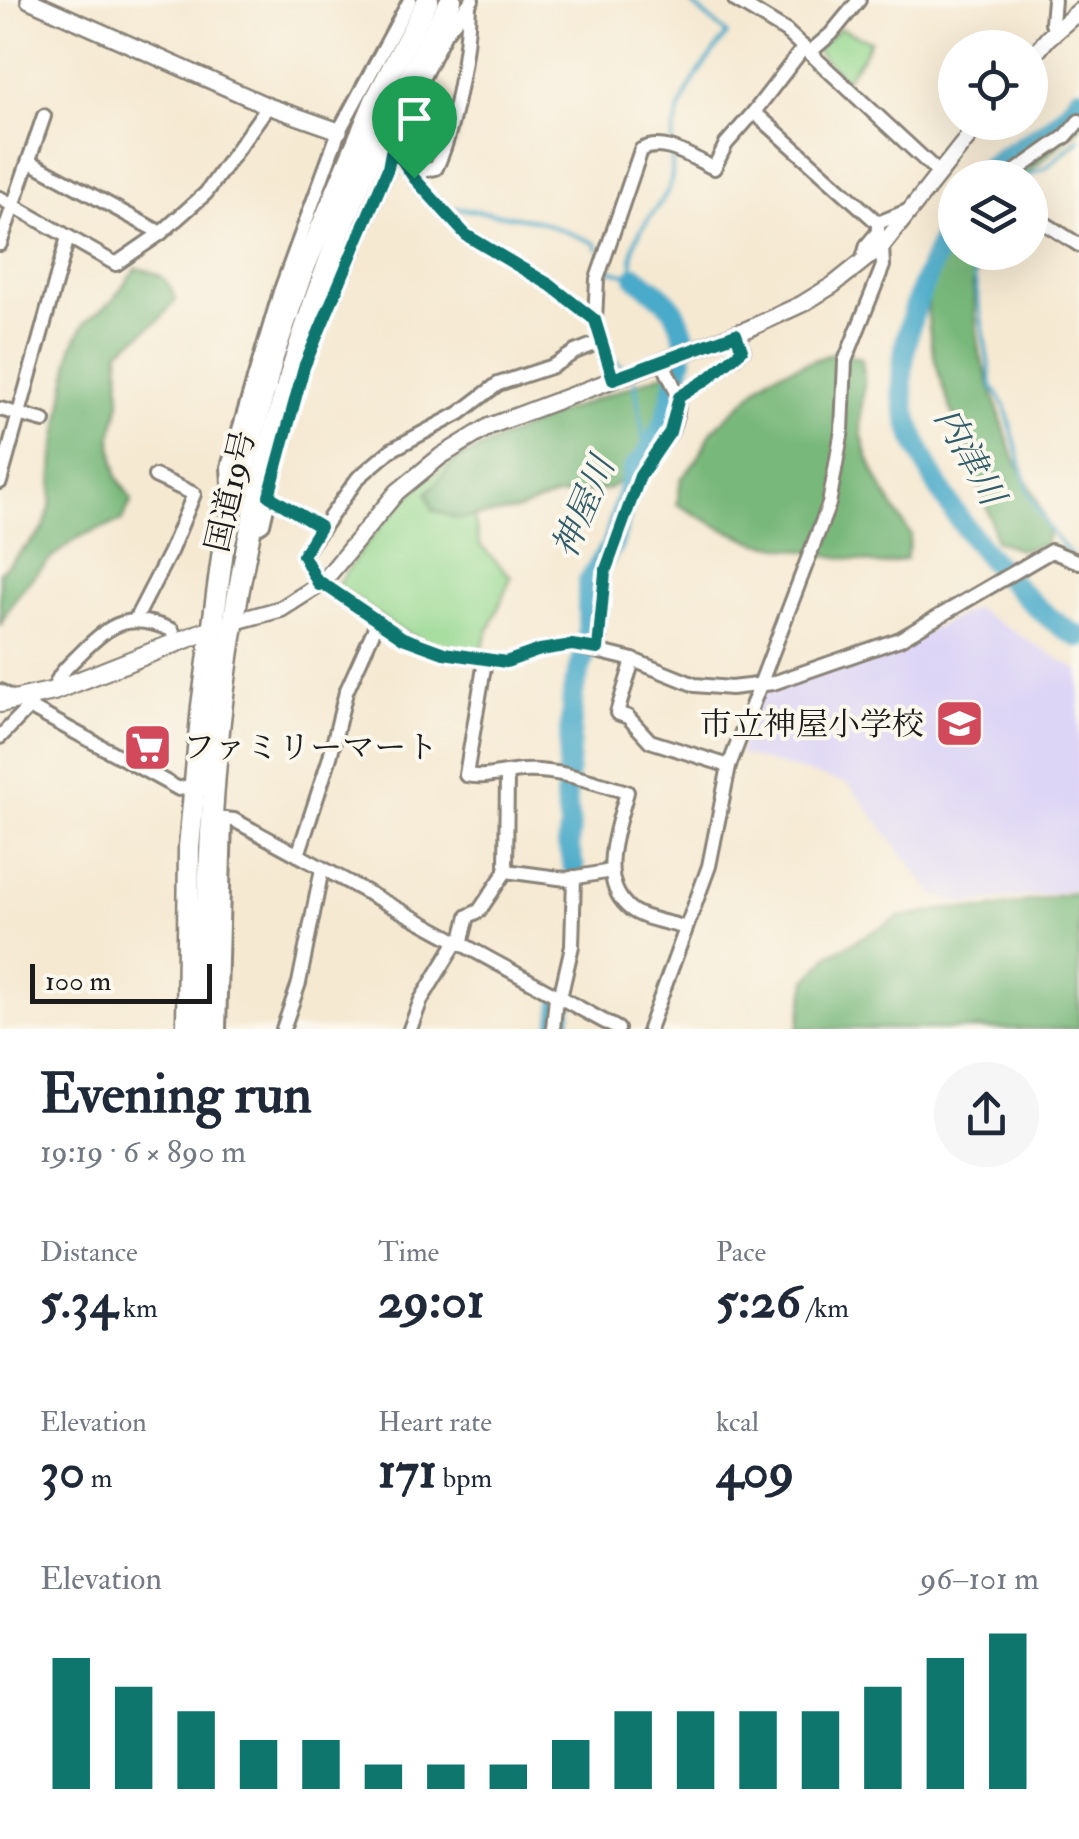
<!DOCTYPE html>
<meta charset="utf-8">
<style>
:root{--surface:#fff;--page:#f6f6f7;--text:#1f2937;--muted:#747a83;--accent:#0f766e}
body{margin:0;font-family:"IM FELL Double Pica","Noto Serif JP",serif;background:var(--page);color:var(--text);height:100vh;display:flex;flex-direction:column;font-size:38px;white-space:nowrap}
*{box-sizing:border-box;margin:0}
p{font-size:32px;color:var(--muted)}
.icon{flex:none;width:55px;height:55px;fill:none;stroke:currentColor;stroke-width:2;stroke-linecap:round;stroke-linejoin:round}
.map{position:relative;height:1029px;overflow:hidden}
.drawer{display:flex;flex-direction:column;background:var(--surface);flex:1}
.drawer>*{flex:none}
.controls{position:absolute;left:938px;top:30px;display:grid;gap:20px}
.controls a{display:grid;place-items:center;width:110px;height:110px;border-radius:50%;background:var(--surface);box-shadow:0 10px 40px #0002;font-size:50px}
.scale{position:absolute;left:30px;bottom:25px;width:182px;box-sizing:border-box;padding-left:10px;border:5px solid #1c1c1c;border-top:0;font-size:28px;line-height:35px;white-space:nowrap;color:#1c1c1c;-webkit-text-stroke:8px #fbf7ec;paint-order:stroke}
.pin{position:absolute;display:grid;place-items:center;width:85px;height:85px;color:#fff;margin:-102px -42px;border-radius:50% 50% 50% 0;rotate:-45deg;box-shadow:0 0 10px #0007}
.pin .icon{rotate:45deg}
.round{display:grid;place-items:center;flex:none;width:105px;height:105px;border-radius:52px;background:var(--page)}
.headline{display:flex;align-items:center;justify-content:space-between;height:170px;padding:0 40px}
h1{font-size:55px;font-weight:700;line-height:75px}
.stats{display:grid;grid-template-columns:repeat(3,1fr);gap:15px;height:170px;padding:10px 40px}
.stats div{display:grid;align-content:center}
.stats b{font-size:50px;font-weight:700}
.stats small{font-size:28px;font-weight:400}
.stats p{font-size:28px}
.chart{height:280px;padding:20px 40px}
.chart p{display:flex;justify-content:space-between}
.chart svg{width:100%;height:180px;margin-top:10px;stroke:var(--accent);stroke-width:6}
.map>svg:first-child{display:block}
.built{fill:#ddd5f6}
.green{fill:#96d890;stroke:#597a56;stroke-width:2.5}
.forest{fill:#78b87a;stroke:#4a6a4b;stroke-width:2.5}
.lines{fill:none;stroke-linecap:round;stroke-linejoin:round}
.stream{stroke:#4aaac9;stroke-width:4}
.river{stroke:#4aaac9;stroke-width:22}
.minor-casing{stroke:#888277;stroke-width:18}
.tertiary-casing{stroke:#888277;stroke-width:20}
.secondary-casing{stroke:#888277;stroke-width:22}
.trunk-casing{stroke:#888277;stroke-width:25}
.minor{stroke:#fff;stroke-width:12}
.tertiary{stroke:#fff;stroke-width:15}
.secondary{stroke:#fff;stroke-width:18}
.trunk{stroke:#fff;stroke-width:20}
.route-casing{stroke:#fff;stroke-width:20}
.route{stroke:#0f766e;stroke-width:12}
.labels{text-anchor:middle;stroke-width:8;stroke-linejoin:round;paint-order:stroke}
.street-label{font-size:32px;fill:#1c1c1c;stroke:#fbf7ec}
.poi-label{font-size:32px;fill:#1c1c1c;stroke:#fbf7ec;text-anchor:end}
.water-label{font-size:35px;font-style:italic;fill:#315c6a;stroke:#fbf7ec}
</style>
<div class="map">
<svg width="1079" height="1029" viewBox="0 0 1079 1029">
<rect width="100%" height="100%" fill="#fbf7ec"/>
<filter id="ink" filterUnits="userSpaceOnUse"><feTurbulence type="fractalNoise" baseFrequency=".01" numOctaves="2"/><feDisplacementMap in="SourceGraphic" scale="20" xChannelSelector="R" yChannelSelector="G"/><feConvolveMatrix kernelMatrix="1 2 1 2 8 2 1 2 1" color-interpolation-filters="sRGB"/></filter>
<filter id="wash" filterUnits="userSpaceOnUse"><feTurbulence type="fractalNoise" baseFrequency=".0048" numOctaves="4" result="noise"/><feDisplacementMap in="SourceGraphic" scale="40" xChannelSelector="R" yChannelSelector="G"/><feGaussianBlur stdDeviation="2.25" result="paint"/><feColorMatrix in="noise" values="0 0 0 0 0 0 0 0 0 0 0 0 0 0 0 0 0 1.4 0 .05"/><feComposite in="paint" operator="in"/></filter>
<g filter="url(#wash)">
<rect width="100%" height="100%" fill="#f5e9d2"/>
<polygon class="built" points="974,608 1079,671 1079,885 1068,891 967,904 936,897 849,784 739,754 761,692 898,646"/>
<g class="green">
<polygon points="840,28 870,41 863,56 845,80 816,50"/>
<path d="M464,453L472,462L471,505L480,545L511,577L480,652L476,654L426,642L396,628L337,585C370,535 412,484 464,453Z"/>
</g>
<g class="forest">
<polygon points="1079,91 1079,127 1024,177 996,178 1042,138"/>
<path d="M955,223V252L985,253L973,283L979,351L1013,456L1036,497L1049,531L1045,545L1018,550L995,540C981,462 917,364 929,287C932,266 947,242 955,223Z"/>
<path d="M136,268C159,272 168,277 176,300L159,320L119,351L120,402L111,439L117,477L132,500L122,521C110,526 96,529 84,535C52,552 14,593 0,626V572L43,530L51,504L54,456L72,347L85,322L111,302Z"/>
<path d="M834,353L861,358C869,385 859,403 861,428C865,465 891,504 911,535L906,559L884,565L758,543L721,528L677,504L681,479L697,460L712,431L771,375Z"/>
<polygon points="676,369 683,380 669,429 639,467 609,489 553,497 516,511 458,519 433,510 427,493 459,458 556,414"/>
<polygon points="1079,892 1079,1029 798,1029 807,980 829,955 900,917 947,909 987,909"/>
</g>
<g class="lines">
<g class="stream">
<path d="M672,142C680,92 698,73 727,34L692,4L694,0"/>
<polyline points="1022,178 1046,168 1079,139"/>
<polyline points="412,186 423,199"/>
<polyline points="450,207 536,220 595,243 598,249"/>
<polyline points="980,252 974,274 992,386 1005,406 1029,493 1048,528 1070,554"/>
<path d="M605,269L636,277C622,239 651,221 667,192C674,180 672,165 672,152"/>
<polyline points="613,359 623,368"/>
<polyline points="635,380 646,457"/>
</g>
<g class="river">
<path d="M976,178C1009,147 1053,138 1079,98"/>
<path d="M955,213C931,263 903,322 902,380C900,460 1009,601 1079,637"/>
<path d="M636,277C667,301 677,304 686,344"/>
<polyline points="574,868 568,845 570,827 566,800 573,692 588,642 588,583 613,544 634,469 646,457 665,422 682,359"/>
<polyline points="559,1029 562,1004"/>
</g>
</g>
</g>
<g filter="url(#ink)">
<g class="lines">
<defs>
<g id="minor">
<polyline points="735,0 786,31 939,173"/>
<polyline points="1054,0 1052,23 1055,33"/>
<polyline points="804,47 754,112 878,223 878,232 867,245 862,262"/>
<polyline points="810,52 831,34 859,0"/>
<polyline points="388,151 402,159 414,178 466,235 550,285 595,320 613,379"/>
<polyline points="29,161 161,233"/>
<path d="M414,178L417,172L436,168C455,128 468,50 469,5"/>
<polyline points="1006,178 1066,136 1079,121"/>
<polyline points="0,198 116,264 161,233 206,193 268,106"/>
<polyline points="1030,214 1079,245"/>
<polyline points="878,223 912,209"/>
<polyline points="0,244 44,116"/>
<path d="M595,320L597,279L641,150C663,137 692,158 714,168L726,144L754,112"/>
<polyline points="679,397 709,378 743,350 736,334"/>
<polyline points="0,409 44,421"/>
<polyline points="0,482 68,237"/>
<polyline points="265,486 274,474 304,367 388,169 395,133 445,33 472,0"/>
<polyline points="269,496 320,527"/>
<polyline points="230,501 228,467 280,292 339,131 410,0"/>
<polyline points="250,532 263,524 274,477"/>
<polyline points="322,583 403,637 444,653 506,662 540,650 572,645 633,660 695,685 731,688 773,683 900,639 1051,551 1079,562"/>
<polyline points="319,585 303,555 358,478 391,450 460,413 498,384 553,366 575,352 600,342"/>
<polyline points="135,620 170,552 194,494 155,476"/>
<polyline points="598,649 605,572 640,475 671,432 677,412 679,397 662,361"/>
<polyline points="633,660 617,713 628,717 650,741 729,766"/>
<path d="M485,661L466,775C487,779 502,772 523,771C558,769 593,782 627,792C618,826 597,877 627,906C639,919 669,922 686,928"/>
<polyline points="0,691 179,789 195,784"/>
<path d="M54,691C58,673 68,666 81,653C112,622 129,612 172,630L177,642"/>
<polyline points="0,737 29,707"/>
<polyline points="212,818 234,820 618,1029"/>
<polyline points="298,855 330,757 346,692 378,621"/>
<polyline points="506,871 566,879 611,871"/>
<polyline points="461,944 468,916 479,911 506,871 507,773"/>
<polyline points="560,998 572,946 574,877"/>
<polyline points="219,1029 225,819"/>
<polyline points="283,1029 299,983 322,869"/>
<polyline points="410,1029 421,1000 457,941"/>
<polyline points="553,1029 556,996"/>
<polyline points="649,1029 709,866 729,766 829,504 842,430 845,361 883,266 882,246"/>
</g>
<g id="tertiary">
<polyline points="29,0 268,106 339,131"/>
<polyline points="1030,60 1048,38 1079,11"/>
<polyline points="233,622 281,609 322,583 397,492 441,456 490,426 748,329 802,304 833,285 882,246 980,122"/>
</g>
<polyline id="secondary" points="0,703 54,691 221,625"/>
<g id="trunk">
<polyline points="187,1029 189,847 202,706 223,550 273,357 302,273 375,101 428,0"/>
<path d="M205,1029C207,921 209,811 222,703C252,450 327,222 451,0"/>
</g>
</defs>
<use href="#minor" class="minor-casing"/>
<use href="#tertiary" class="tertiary-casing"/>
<use href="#secondary" class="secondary-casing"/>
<use href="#trunk" class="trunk-casing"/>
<use href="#minor" class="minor"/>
<use href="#tertiary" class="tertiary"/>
<use href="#secondary" class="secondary"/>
<use href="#trunk" class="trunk"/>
</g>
</g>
<g class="lines" filter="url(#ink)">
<defs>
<polygon id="route" points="391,152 402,160 414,178 466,235 550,285 595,320 613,379 736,334 742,350 709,378 679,397 670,432 640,476 605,572 598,649 572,645 540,650 506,662 444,653 403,638 322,583 319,585 303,555 320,527 269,496 304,367 388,168"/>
</defs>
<use href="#route" class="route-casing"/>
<use href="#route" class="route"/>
</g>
<defs>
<symbol id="school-square" viewBox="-11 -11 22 22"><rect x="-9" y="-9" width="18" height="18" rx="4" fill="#d1495b" stroke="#fbf7ec"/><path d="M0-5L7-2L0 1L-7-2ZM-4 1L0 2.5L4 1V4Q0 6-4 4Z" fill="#fff"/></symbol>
<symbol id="supermarket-square" viewBox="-11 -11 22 22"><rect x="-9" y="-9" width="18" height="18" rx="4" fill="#d1495b" stroke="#fbf7ec"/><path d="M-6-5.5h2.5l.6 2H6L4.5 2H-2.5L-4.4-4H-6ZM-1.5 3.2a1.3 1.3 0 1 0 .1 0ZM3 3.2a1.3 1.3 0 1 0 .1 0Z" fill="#fff"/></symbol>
</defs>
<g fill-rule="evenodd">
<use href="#school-square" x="932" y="696" width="55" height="55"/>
<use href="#supermarket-square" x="120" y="720" width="55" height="55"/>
</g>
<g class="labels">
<g class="street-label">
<text transform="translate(230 491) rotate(-77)" y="11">国道19号</text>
</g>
<g class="poi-label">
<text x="924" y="735">市立神屋小学校</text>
<text x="183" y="758" text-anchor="start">ファミリーマート</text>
</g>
<g class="water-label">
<text transform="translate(970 456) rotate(61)" y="12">内津川</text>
<text transform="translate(583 507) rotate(-67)" y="12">神屋川</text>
</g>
</g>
</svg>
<div class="controls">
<a><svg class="icon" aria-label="locate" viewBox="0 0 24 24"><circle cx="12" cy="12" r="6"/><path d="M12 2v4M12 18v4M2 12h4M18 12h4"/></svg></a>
<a><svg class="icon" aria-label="layers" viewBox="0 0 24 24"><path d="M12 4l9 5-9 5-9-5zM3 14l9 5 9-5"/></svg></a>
</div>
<div class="scale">100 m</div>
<div class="pin" style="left:414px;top:178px;background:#1e9e55"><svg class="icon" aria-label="arrive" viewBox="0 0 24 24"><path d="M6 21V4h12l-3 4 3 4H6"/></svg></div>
</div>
<section class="drawer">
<div class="headline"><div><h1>Evening run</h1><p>19:19 · 6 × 890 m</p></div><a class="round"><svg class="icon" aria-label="share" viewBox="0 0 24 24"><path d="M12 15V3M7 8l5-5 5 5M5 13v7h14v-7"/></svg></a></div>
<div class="stats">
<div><p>Distance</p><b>5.34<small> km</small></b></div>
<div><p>Time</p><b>29:01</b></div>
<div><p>Pace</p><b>5:26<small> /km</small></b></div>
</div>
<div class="stats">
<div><p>Elevation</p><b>30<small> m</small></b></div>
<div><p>Heart rate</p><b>171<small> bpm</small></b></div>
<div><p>kcal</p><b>409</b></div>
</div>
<div class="chart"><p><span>Elevation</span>96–101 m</p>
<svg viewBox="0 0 160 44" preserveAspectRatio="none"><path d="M5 44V12M15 44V19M25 44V25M35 44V32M45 44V32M55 44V38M65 44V38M75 44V38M85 44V32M95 44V25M105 44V25M115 44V25M125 44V25M135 44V19M145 44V12M155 44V6"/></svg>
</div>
</section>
